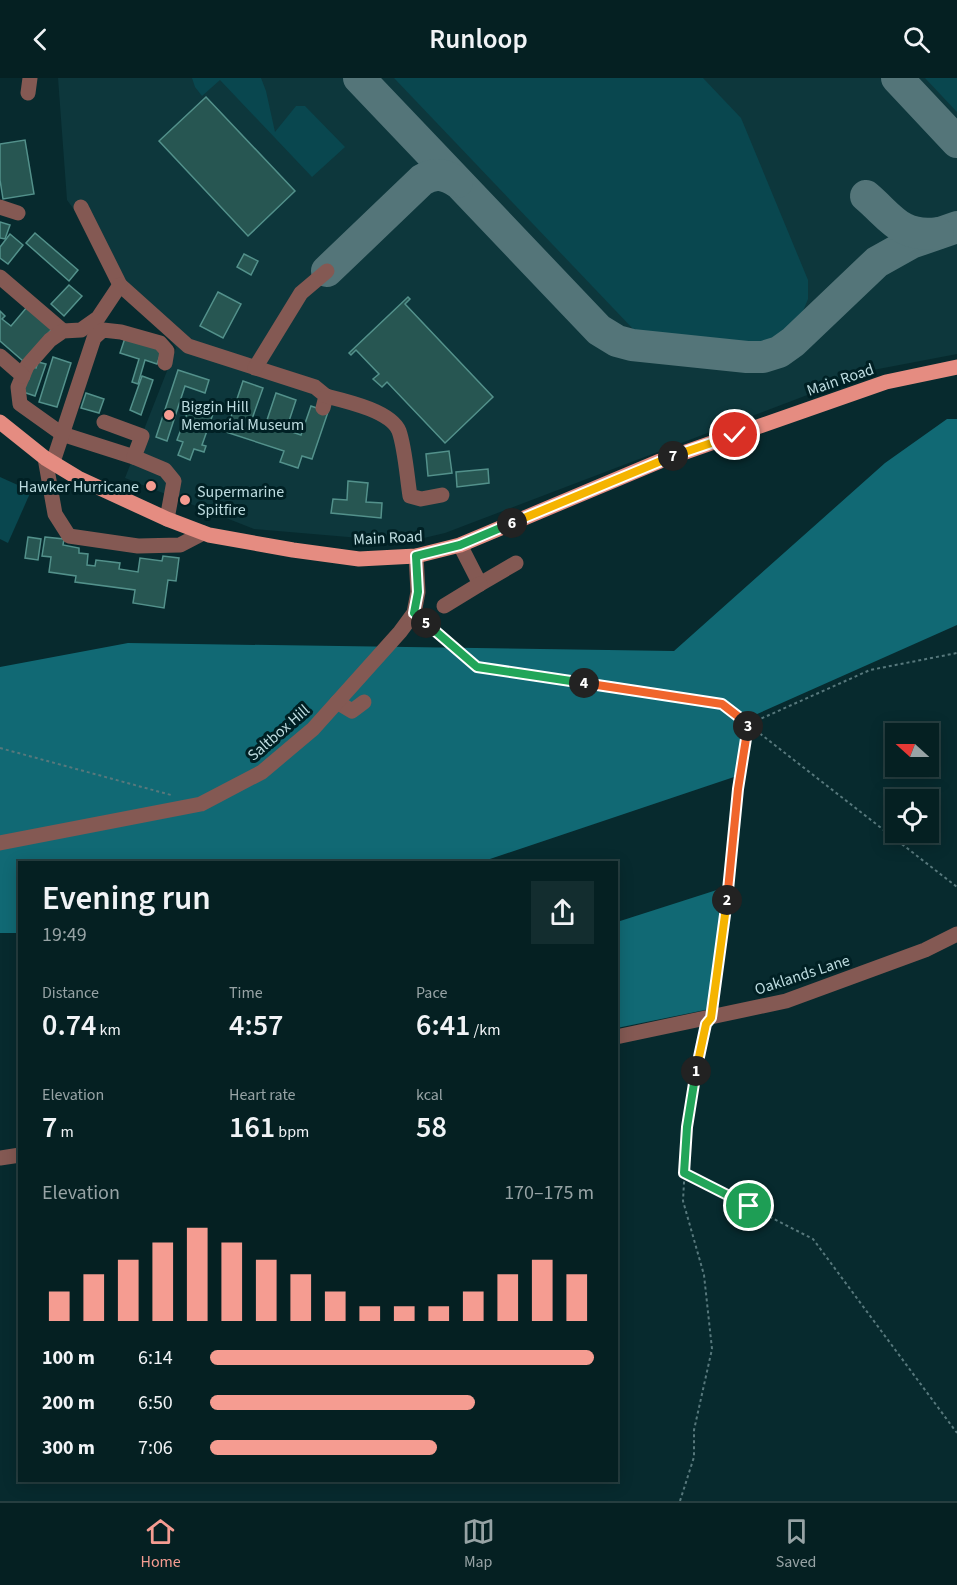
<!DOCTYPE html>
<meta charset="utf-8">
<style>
:root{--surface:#052022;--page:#132d2f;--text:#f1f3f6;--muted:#97a3a5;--line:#263e40;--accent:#f59c91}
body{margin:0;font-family:"Source Sans 3",sans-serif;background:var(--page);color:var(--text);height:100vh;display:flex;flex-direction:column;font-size:22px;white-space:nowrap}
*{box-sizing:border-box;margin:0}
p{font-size:20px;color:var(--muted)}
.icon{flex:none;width:33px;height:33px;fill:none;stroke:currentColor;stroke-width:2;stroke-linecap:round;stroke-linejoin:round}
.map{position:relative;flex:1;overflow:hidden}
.panel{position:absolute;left:18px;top:783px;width:600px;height:621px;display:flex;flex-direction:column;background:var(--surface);border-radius:0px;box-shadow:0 3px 15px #0003,0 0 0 2px var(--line)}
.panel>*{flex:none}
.needle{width:39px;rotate:291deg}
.fabs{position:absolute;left:885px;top:645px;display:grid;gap:12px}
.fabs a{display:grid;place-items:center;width:54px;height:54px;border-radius:0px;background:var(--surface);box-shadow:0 3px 15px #0003,0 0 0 2px var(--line);font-size:30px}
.pin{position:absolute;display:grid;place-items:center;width:51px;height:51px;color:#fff;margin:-26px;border:3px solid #fff;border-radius:50%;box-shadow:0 2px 6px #0007}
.km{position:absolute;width:30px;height:30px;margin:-15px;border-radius:50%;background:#222;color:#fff;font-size:16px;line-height:30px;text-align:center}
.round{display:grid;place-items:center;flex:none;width:63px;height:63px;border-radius:0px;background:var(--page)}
.summary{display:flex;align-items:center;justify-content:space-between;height:102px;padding:0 24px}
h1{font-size:33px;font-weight:600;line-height:45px}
.stats{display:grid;grid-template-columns:repeat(3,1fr);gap:9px;height:102px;padding:6px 24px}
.stats div{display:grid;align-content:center}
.stats b{font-size:30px;font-weight:600}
.stats small{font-size:16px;font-weight:400}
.stats p{font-size:16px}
.chart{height:168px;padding:12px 24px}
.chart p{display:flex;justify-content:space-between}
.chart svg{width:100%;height:108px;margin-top:6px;stroke:var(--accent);stroke-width:6}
ul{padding:0 24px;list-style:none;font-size:20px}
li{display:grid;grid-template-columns:96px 72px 1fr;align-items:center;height:45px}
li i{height:15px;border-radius:8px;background:var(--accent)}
header{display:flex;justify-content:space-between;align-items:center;height:78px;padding:0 24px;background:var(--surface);font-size:27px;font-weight:600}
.dock{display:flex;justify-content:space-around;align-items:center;height:84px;border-top:2px solid var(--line);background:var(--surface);font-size:16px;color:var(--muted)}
.dock a{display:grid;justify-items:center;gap:3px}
.dock .on{color:var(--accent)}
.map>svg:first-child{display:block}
.built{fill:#0d373c}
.green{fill:#09474f}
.forest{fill:#116974}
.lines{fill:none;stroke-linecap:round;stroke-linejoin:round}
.taxiway{stroke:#547579;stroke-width:32}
.building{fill:#275652;stroke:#53918b;stroke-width:1.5}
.path{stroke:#57787c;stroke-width:2;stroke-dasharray:3 3;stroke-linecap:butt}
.minor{stroke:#845953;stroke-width:15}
.major{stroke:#e58c81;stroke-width:15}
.split-1-casing{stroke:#fff;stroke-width:12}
.split-2-casing{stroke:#fff;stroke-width:12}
.split-3-casing{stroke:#fff;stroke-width:12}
.split-4-casing{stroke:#fff;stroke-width:12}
.split-5-casing{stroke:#fff;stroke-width:12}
.split-6-casing{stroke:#fff;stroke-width:12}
.split-7-casing{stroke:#fff;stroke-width:12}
.split-8-casing{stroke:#fff;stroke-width:12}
.split-1{stroke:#22a559;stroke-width:8}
.split-2{stroke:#f5b400;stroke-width:8}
.split-3{stroke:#f0652b;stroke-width:8}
.split-4{stroke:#f0652b;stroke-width:8}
.split-5{stroke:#22a559;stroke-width:8}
.split-6{stroke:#22a559;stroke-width:8}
.split-7{stroke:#f5b400;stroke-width:8}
.split-8{stroke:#f5b400;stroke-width:8}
.poi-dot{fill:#f59c91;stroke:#002024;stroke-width:2}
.labels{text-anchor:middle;stroke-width:6;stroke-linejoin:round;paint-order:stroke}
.street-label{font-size:16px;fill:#bddce0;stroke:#002024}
.poi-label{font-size:16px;fill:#bddce0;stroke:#002024;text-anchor:start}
</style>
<header><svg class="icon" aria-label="back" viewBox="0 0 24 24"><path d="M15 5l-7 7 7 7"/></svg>Runloop<svg class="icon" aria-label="search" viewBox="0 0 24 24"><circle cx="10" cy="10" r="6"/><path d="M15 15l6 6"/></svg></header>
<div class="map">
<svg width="957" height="1423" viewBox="0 0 957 1423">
<rect width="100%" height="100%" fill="#072a2e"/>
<polygon class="built" points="58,0 957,0 957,276 873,292 445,455 407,464 254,451 125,400 176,270 67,122"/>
<g class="green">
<polygon points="192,0 261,0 266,13 275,54 296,28 305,28 345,69 312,99 220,2 202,18 195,9"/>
<polygon points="394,0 703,0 741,40 808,202 808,221 801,238 787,252 771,263 756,266 728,265 634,252"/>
<polygon points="925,0 957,0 957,34"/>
<polygon points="0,399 31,413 8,465 0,461"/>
</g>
<g class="forest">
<polygon points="947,341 957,341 957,547 748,640 734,699 481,784 20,784 19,855 0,855 0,589 128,565 674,573 885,385"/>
<polygon points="723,810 710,931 617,950 617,844"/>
</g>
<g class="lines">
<g class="taxiway">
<polyline points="359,0 599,252 617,263 632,267 747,279 763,279 779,274 793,264 877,184 911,165 957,149"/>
<polyline points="897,0 957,64"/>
<path d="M866,118C891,139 900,160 938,155"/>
<path d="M327,193L422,102C435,94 445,96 457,104"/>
</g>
</g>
<g class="building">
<polygon points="206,19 295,113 248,158 159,63"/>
<polygon points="25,62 34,116 3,121 0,102 0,66"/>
<polygon points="0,144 10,147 5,161 0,160"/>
<polygon points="35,155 78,192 69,203 26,165"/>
<polygon points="10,156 23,167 8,186 0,180 0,169"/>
<polygon points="244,176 258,183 251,197 237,189"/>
<polygon points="69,207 82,218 64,238 51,226"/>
<polygon points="218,214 241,226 223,260 200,248"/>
<polygon points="408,219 410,221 405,226 493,319 445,365 387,304 382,309 373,301 379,296 356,272 351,277 349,275"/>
<polygon points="27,229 52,251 23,283 0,263 0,233 5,238 2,241 11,248"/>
<polygon points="125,260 162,272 157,286 145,282 138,306 132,304 139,281 120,275"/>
<polygon points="53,279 71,285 57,329 39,324"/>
<polygon points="38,284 46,286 35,318 23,314 32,288 36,290"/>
<polygon points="178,292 209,302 205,315 185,308 167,363 156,359"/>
<polygon points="142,298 153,302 141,337 130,332"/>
<polygon points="243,303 263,310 252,341 266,345 276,315 296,322 286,352 301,357 311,328 328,334 312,381 302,378 298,390 280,384 284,373 226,354"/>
<polygon points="86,315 104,321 99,335 81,330"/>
<polygon points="191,325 214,333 202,367 206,368 204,374 194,371 190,382 178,377 183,364 177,362"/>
<polygon points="449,373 452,395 428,398 426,376"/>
<polygon points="488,391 489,405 457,409 456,394"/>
<polygon points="348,403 368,405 366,424 382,425 381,440 331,435 333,421 347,422"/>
<polygon points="28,459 41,461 38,482 25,480"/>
<polygon points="45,459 64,461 63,467 79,470 79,475 88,476 87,487 95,488 96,482 120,485 119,491 138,494 140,480 162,483 163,478 179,480 176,503 168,502 164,530 133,525 135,512 75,504 76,498 49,494 51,479 42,478"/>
</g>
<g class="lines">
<g class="path">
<polyline points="424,543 477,589 722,626 957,809"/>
<polyline points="0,670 171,717"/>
<path d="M713,924C725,832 734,739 749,646L870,592L957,575"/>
<polyline points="684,1095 813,1161 957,1355"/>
<polyline points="680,1423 694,1379 694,1352 712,1271 704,1197 683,1123 687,1049 704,955"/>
</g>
<g class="minor">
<polyline points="28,15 30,0"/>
<polyline points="0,129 18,135"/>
<polyline points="81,129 120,207 188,268 315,309 326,318 323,330"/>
<polyline points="0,199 63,253"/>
<polyline points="120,207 98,240 81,252 63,253 50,262 27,288 18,309 20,326 62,356 134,379"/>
<polyline points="0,278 23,298"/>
<polyline points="255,290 301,215 327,193"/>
<path d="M326,318C346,323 391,333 399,353C405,370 407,399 410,418L421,421L442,417"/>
<polyline points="104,344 142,358 134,379 165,392 174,403 167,441"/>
<polyline points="45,380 55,436 69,458 138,468 180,467 203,455"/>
<polyline points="53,384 94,260 103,252 121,254 160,265 167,273 165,285"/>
<polyline points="460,467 480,506 516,485"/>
<polyline points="444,528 480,506"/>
<polyline points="337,624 352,633 364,624"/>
<polyline points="0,765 201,726 262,694 313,651 400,554 414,535 418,514 416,478"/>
<polyline points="616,959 786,923 925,872 957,856"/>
<polyline points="0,1080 20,1077"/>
</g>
<polyline class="major" points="0,344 45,380 78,400 167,441 209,457 293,472 359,481 416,478 460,467 660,383 886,304 957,289"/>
</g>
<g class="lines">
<defs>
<polyline id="split-1" points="696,993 687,1049 684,1095 749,1128"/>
<polyline id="split-2" points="696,993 706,946 711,940 727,822"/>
<polyline id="split-3" points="727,822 738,711 748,648"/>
<polyline id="split-4" points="584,605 722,626 748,646 748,648"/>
<polyline id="split-5" points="426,545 477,589 584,605"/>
<polyline id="split-6" points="426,545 414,535 418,514 416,478 460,467 512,445"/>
<polyline id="split-7" points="512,445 673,378"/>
<polyline id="split-8" points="673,378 735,357"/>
</defs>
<use href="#split-1" class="split-1-casing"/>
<use href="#split-2" class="split-2-casing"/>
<use href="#split-3" class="split-3-casing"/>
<use href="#split-4" class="split-4-casing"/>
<use href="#split-5" class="split-5-casing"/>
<use href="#split-6" class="split-6-casing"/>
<use href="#split-7" class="split-7-casing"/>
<use href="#split-8" class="split-8-casing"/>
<use href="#split-1" class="split-1"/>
<use href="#split-2" class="split-2"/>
<use href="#split-3" class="split-3"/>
<use href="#split-4" class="split-4"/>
<use href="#split-5" class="split-5"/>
<use href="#split-6" class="split-6"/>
<use href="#split-7" class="split-7"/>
<use href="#split-8" class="split-8"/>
</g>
<g class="poi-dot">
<circle cx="169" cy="337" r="6"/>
<circle cx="151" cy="408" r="6"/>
<circle cx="185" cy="422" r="6"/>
</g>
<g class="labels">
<g class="street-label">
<text transform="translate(840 301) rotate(-19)" y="6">Main Road</text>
<text transform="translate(388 459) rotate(-3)" y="6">Main Road</text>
<text transform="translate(278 654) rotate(-41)" y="6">Saltbox Hill</text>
<text transform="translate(802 896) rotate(-18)" y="6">Oaklands Lane</text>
</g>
<g class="poi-label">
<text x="181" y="334">Biggin Hill<tspan x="181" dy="18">Memorial Museum</tspan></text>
<text x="139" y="414" text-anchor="end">Hawker Hurricane</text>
<text x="197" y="419">Supermarine<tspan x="197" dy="18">Spitfire</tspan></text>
</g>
</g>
</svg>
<div class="fabs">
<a><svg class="needle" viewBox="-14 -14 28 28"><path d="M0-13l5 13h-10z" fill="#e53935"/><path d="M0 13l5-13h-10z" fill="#97a3a5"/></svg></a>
<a><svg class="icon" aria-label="locate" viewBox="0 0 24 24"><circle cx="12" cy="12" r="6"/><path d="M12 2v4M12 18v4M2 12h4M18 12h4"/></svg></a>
</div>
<div class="pin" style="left:749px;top:1128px;background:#1e9e55"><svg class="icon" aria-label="arrive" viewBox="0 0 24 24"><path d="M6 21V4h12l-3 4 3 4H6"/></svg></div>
<div class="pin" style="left:735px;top:357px;background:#d93025"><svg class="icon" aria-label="check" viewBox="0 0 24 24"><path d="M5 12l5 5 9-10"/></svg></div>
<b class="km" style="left:696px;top:993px">1</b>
<b class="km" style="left:727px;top:822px">2</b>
<b class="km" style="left:748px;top:648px">3</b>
<b class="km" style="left:584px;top:605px">4</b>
<b class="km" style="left:426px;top:545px">5</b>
<b class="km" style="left:512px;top:445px">6</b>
<b class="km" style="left:673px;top:378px">7</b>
<section class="panel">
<div class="summary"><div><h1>Evening run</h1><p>19:49</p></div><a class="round"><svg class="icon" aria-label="share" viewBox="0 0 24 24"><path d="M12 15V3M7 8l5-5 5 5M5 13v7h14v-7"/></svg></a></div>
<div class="stats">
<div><p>Distance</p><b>0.74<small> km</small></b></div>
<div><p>Time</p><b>4:57</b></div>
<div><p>Pace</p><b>6:41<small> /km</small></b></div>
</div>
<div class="stats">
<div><p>Elevation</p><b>7<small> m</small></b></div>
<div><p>Heart rate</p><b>161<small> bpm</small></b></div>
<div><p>kcal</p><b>58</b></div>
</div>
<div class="chart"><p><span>Elevation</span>170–175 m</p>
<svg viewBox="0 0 160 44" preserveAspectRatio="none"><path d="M5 44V32M15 44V25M25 44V19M35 44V12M45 44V6M55 44V12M65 44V19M75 44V25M85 44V32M95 44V38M105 44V38M115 44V38M125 44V32M135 44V25M145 44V19M155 44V25"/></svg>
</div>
<ul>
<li><b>100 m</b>6:14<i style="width:100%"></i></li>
<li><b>200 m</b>6:50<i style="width:69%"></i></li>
<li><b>300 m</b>7:06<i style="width:59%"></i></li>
</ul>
</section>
</div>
<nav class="dock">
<a class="on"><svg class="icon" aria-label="home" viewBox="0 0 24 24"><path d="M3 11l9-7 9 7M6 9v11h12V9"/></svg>Home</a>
<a><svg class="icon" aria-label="map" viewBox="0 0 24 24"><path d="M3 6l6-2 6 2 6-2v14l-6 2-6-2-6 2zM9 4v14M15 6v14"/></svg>Map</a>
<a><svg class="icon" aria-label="saved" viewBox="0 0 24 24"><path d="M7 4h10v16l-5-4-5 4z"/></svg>Saved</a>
</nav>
